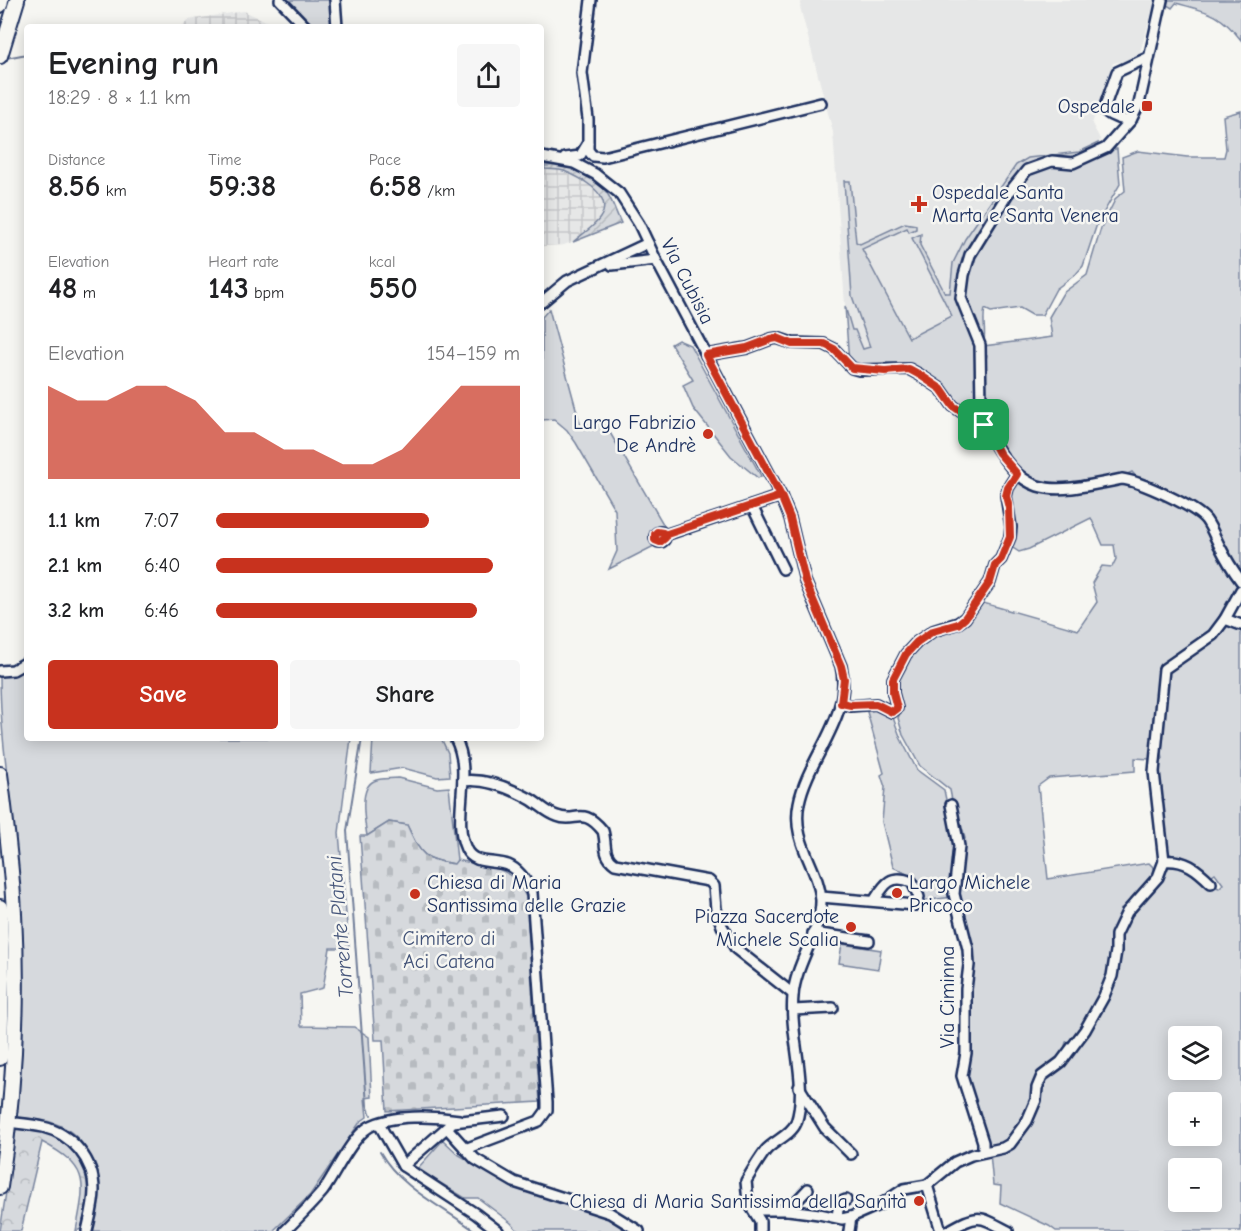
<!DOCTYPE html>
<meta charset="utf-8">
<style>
:root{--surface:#fff;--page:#f6f6f6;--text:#202124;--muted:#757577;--accent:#c8321e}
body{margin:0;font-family:"Comic Neue",sans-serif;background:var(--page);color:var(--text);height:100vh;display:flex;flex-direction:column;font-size:22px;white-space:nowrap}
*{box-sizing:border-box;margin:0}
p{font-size:20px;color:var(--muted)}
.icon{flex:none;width:33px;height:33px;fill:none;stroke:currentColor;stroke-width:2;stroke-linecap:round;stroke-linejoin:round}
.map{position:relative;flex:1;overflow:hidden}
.sheet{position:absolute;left:24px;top:24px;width:520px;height:717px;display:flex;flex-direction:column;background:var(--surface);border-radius:6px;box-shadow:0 3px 15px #0003}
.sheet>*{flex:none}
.fabs{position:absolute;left:1168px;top:1026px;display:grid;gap:12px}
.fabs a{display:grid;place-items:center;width:54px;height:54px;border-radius:6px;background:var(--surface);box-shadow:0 3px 15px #0003;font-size:30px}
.pin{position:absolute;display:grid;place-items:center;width:51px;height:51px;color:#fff;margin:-26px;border-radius:12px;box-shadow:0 3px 9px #0006}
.round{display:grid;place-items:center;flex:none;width:63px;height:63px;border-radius:6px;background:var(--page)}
.summary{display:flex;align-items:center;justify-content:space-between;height:102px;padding:0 24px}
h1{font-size:33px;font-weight:600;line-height:45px}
.stats{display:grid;grid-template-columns:repeat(3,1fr);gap:9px;height:102px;padding:6px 24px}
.stats div{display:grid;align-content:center}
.stats b{font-size:30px;font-weight:600}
.stats small{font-size:16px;font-weight:400}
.stats p{font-size:16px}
.chart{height:168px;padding:12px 24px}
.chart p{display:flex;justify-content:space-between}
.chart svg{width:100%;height:108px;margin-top:6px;fill:var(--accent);opacity:.7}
.button{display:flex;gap:12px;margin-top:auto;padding:12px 24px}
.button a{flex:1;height:69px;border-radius:6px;background:var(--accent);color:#fff;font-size:24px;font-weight:600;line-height:69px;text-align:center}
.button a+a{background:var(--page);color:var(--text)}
ul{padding:0 24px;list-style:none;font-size:20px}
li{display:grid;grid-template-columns:96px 72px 1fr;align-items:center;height:45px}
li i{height:15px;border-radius:8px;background:var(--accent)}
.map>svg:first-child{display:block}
.built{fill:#e6e7e7}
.industrial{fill:url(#industrial-grid)}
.green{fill:#d6d9dd;stroke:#78849e;stroke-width:1.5;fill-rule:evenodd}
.forest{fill:url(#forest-crowns);stroke:#78849e;stroke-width:1.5}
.cemetery{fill:url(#cemetery-stones);stroke:#78849e;stroke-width:1.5}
.garden{fill:url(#garden-furrows);stroke:#78849e;stroke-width:1.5}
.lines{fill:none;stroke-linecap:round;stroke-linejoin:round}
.stream{stroke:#717e99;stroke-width:2}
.minor-casing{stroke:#1b2f5e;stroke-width:14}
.highway-casing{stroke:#1b2f5e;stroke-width:18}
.minor{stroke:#f6f6f2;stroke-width:9}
.highway{stroke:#f6f6f2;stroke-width:14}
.route-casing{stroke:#fff;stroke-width:12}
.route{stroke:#c8321e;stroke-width:8}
.poi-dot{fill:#c8321e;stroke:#f6f6f2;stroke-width:2}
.labels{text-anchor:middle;stroke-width:5;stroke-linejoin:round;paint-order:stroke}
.poi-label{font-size:20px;fill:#1b2f5e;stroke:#f6f6f2;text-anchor:end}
.street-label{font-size:20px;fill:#1b2f5e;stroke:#f6f6f2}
.park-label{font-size:20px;fill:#405177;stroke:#f6f6f2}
.water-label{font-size:21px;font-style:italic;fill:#46567b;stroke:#f6f6f2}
</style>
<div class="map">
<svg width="1241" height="1231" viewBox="0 0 1241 1231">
<defs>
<pattern id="industrial-grid" width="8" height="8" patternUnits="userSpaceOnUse" patternTransform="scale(1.5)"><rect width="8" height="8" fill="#e6e7e7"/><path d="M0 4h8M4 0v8" fill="none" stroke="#c5c6c9"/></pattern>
<pattern id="forest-crowns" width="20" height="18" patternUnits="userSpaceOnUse" patternTransform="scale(1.5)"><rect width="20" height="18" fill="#d6d9dd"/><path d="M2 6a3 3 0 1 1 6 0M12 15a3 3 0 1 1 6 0" fill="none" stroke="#b7bbc0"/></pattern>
<pattern id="cemetery-stones" width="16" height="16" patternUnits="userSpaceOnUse" patternTransform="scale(1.5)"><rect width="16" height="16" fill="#d6d9dd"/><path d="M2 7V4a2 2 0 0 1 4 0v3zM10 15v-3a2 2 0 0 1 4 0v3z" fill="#b7bbc0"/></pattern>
<pattern id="garden-furrows" width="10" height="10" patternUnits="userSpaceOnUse" patternTransform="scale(1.5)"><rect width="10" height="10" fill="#d6d9dd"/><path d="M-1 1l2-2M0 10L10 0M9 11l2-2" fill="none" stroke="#b7bbc0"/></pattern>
</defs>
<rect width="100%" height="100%" fill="#f6f6f2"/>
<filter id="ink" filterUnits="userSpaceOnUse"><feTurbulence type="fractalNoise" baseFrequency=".0167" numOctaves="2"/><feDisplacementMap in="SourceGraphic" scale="12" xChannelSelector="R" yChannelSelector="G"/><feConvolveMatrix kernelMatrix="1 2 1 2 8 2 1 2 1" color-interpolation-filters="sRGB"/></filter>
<g filter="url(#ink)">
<polygon class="built" points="802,0 1156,0 1139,55 1136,58 1130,60 1113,63 1092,124 1100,139 1097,149 979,234 976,400 979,415 920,372 849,363 833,132 800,7"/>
<g class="industrial">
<polygon points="244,11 268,22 273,27 182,27 188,20"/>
<polygon points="546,165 563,165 600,185 606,192 621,223 564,245 542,246 542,166"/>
</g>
<g class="green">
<polygon points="289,0 332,0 335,27 315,27"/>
<path d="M1168,0H1241V40C1219,12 1208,12 1176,3L1172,8L1167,5Z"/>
<polygon points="1241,111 1241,575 1229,558 1210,523 1139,480 1132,472 1123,476 1064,487 1027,480 1003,454 987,421 983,405 983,362 986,360 987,355 984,352 984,346 1052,337 1049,317 1063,293 1087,275 1101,228 1116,198 1125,191 1122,157 1138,151 1187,157 1224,157 1226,149 1223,116"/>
<polygon points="1098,143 1097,149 1081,157 1026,167 979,234 959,289 976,338 976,400 979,418 955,404 920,372 859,368 849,363 845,306 852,330 855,330 863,349 870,347 852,296 844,181 850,181 856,242 860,244 905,223 916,225 916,229 909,232 907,228 862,249 909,338 952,316 912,238 921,234 920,245 945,293 950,293 953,263 965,239 1016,165 1028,158 1079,152"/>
<path d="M1109,149H1117L1120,184L1097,224L1083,266L1076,274L1056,289L1042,315H1032L1020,308L991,312L985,309C982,320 986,330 984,341L967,305L965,296L968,274L974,256L1010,197L1029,173Z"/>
<polygon points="549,309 581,427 600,420 609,431 666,529 658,528 650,533 650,541 654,546 609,569 617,551 615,510 576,443 567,430 554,419 542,420 542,317"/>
<polygon points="678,340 690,345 761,476 758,478 731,456 693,408 683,385 693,380 671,344"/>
<path d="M1017,480L1030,486L1125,482L1163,497V501H1171L1199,517L1240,584L1212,632L1162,669L1150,759L1135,758V771L1049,778L1038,786L1048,879L1149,863L1154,868L1156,875L1121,913L1111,935L1113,961L1100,996L1076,1038L1066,1042L1063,1053L1056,1062L1042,1072L1024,1121H1021C1014,1139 1005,1144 987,1148L965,1082L969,984L972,981L973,971L958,900L961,846L965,839L963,830L957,826L950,790L920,766L903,735L898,718C903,708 901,701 895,692L898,676L915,648L980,602L1078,630L1097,602L1092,583L1102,566L1112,567L1116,559L1114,545H1103L1091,518L1029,549L1019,552L1010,546L1009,495Z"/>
<path d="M1228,624L1241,629V1231H1056L1049,1226L1000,1203L1001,1186L993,1185L990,1153L1008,1150L1043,1080L1112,988L1118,939L1128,916L1158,882L1168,865C1190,863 1200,884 1219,888L1223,884L1215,873L1209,877L1196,864L1165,852L1164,809L1158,771L1159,764L1163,759L1161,749L1166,670L1215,637ZM1179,1036H1212V1070H1179ZM1179,1102H1212V1136H1179ZM1179,1168H1212V1202H1179Z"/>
<path d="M27,667V738H351L339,833L349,948H330L323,988L300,994L301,1026L354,1027L369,1037L372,1097L365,1098L367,1117L360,1122L310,1195L273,1231H92C96,1217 100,1203 99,1189C98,1160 80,1130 50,1122C39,1119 27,1119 17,1117C24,1037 26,957 19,876C13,809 0,743 0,676L19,672Z"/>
<path d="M873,707L892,715L901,739L917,770L944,790L956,848L952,897L923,901C919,879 913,876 893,867L882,822L885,787L881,775L884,773L866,708Z"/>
<polygon points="373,738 441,738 448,753 450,776 437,777 403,768 371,773"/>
<path d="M398,778L437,788L449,787L457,860L455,864C421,859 421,854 407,825L389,822L367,836C365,823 358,788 374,781C380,778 390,779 398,778Z"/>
<polygon points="842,944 881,950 878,969 839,963"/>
<polygon points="443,1140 459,1155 519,1189 609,1217 631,1231 518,1231 511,1223 478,1198 465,1198 417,1169"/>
</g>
<path class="forest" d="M16,1128C25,1129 35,1129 44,1132C68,1141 91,1165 89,1192C88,1205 84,1217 81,1229L76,1231C85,1182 91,1168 42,1142L21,1231H0Z"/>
<path class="cemetery" d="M389,822L407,825C421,854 421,859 454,864L457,860C488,867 512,864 526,897L540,1102L387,1111L383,1040H375L360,836H367Z"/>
<path class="garden" d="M563,165C578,169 598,179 607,193C613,202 616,213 621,223L573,242C582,234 599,224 603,212C609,192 579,177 564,171C558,169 551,170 545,169L544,166Z"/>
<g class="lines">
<g class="stream">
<polyline points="6,58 27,54"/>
<polyline points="362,738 347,831 367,1105 371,1115"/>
<path d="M380,1152C400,1188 443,1207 475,1231"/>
</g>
<defs>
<g id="minor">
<polyline points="280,0 306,27"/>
<polyline points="335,0 337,27"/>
<polyline points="591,0 582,73 588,119 588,150 591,154"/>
<path d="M1131,120C1123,121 1112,117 1105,111L1106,103L1117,72L1149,57"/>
<polyline points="593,156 603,157 821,103"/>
<path d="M542,157L574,163L595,174L619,193L639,224L656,260L781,496L790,518L805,581L841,666C853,716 808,757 799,803C791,843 819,867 821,900C822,930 795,964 793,996C789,1036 809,1084 796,1123C791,1135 774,1141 766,1150C759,1159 752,1171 746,1181L748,1202L760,1221V1231"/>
<polyline points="565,158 580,156 588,143"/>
<polyline points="612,265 656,260"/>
<polyline points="542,302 567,281 648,243"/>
<path d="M706,355L747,348L771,339L777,338L792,343L824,344L834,349L852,368L859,370L909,369L920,375L941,389L953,406L975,421L984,425C1023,500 1044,495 1122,479C1139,481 1195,506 1206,520C1211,527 1215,537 1219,545C1225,557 1232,569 1241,581"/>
<polyline points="984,425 981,405 980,345 961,298 964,275 970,255 1007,195 1027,170 1052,161 1073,163 1106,148 1131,120 1139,104 1162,0"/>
<polyline points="752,506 783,569"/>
<circle cx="660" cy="537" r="5"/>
<polyline points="665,535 781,496"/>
<polyline points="1225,619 1241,625"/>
<polyline points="0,671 13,670 27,662"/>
<polyline points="841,703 851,706 876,704 892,712 897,708 893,693 893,679 906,654 917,642 933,631 958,623 965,618 990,582 995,565 1001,559 1010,537 1011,527 1006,496 1008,488 1017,474"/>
<path d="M455,738C474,772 451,817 466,849C473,865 495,860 508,865C520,870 527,882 532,893L547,1102V1110L539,1121L465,1149"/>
<path d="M463,781C486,778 510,788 530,799C539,804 547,813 557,816C576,824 582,805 603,831C607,844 602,855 615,864L709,881L714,886L716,909L722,926L736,949L793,994"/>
<polyline points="951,805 959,846 954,894 968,949 969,965 966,989 966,1053 962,1076 983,1142 983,1152"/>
<path d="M1164,861C1185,859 1197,869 1211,883"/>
<path d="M821,897L915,905L919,897L912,882C890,873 884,885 874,901"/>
<polyline points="813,933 869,941"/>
<polyline points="793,1010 833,1008"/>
<polyline points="799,1087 825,1128 851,1154"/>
<path d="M16,1123C25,1124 34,1125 43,1127C72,1134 94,1160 94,1190C94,1204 90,1218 87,1231"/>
<polyline points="379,1124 403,1166 476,1214 498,1231"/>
<polyline points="447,1128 475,1159 514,1182 610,1213 639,1231"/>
<polyline points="403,1166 453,1122 504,1116"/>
<polyline points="927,1185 955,1162 971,1155 1003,1148 1010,1144 1027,1121 1036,1100 1037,1088 1042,1076 1061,1062 1085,1030 1104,996 1112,976 1116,951 1116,935 1127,912 1158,877 1164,861 1154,772 1164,669 1213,635 1225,619 1241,590"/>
<polyline points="927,1185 941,1231"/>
<polyline points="754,1210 788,1210 819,1214 842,1219 851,1217 883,1203 904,1189 927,1185"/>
<polyline points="788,1210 808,1189"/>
<polyline points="837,1217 839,1203 846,1200"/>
<path d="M285,1231C298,1218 311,1205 323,1191C335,1174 352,1137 369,1127C392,1114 434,1116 459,1120"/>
<polyline points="849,1231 851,1217"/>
<path d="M948,1231C978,1214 978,1215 1008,1231"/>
</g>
<g id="highway">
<polyline points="0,5 1,0"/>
<polyline points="0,56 17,0"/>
<path d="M0,774C6,821 12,867 14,914C19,1006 14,1096 0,1187"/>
<polyline points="0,907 2,977 0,1058"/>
</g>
</defs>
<use href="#minor" class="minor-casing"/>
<use href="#highway" class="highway-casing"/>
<use href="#minor" class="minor"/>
<use href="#highway" class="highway"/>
</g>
</g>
<g class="lines" filter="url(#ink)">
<defs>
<polyline id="route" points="984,425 975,421 953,406 941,389 920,375 909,369 885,371 852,368 834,349 824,344 792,344 777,338 771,339 747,348 706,355 781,496 664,535 665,538 660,542 655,540 655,534 657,532 663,533 664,535 781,496 790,518 805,581 841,666 844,679 841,703 851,705 876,704 892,712 897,708 893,693 893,679 906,654 917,642 933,631 958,624 965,618 990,582 995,565 1001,559 1010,537 1009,508 1006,496 1008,488 1017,474 999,453 984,425"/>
</defs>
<use href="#route" class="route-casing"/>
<use href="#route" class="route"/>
</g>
<g class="poi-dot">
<rect x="1141" y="100" width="12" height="12" rx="3"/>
<path d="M916 195h6v6h6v6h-6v6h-6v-6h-6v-6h6z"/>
<circle cx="708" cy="434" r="6"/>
<circle cx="897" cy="893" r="6"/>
<circle cx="415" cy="894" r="6"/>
<circle cx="851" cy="927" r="6"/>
<circle cx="919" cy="1201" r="6"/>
</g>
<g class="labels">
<g class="poi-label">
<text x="1135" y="113">Ospedale</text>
<text x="932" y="199" text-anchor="start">Ospedale Santa<tspan x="932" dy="23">Marta e Santa Venera</tspan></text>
<text x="696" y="429">Largo Fabrizio<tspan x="696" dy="23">De Andrè</tspan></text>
<text x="427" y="889" text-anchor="start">Chiesa di Maria<tspan x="427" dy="23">Santissima delle Grazie</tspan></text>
<text x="909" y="889" text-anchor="start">Largo Michele<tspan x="909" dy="23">Pricoco</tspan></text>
<text x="839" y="923">Piazza Sacerdote<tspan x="839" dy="23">Michele Scalia</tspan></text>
<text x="907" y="1208">Chiesa di Maria Santissima della Sanità</text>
</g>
<g class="street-label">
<text transform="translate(688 281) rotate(63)" y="7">Via Cubisia</text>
<text transform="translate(947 997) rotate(-90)" y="7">Via Ciminna</text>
</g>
<g class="park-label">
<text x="449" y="945">Cimitero di<tspan x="449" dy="23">Aci Catena</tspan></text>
</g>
<g class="water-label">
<text transform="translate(340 927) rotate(-95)" y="7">Torrente Platani</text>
</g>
</g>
</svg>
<div class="fabs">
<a><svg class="icon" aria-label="layers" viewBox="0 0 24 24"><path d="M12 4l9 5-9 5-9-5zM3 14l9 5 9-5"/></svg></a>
<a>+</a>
<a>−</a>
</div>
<div class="pin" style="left:984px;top:425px;background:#1e9e55"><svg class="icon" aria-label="arrive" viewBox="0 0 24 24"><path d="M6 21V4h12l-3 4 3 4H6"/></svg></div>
<section class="sheet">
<div class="summary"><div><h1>Evening run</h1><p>18:29 · 8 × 1.1 km</p></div><a class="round"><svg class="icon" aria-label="share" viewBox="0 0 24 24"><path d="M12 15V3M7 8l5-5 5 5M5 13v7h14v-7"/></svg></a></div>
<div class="stats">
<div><p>Distance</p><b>8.56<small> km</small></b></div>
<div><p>Time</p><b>59:38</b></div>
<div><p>Pace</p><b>6:58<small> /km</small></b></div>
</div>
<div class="stats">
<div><p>Elevation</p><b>48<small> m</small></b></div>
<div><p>Heart rate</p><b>143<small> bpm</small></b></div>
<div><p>kcal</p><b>550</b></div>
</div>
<div class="chart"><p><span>Elevation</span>154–159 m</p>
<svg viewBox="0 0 160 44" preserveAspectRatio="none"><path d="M0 44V6L10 12L20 12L30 6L40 6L50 12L60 25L70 25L80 32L90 32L100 38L110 38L120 32L130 19L140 6L150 6L160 6V44z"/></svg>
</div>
<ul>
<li><b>1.1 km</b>7:07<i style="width:70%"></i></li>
<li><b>2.1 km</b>6:40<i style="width:91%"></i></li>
<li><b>3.2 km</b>6:46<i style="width:86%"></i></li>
</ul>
<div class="button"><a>Save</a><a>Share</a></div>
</section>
</div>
